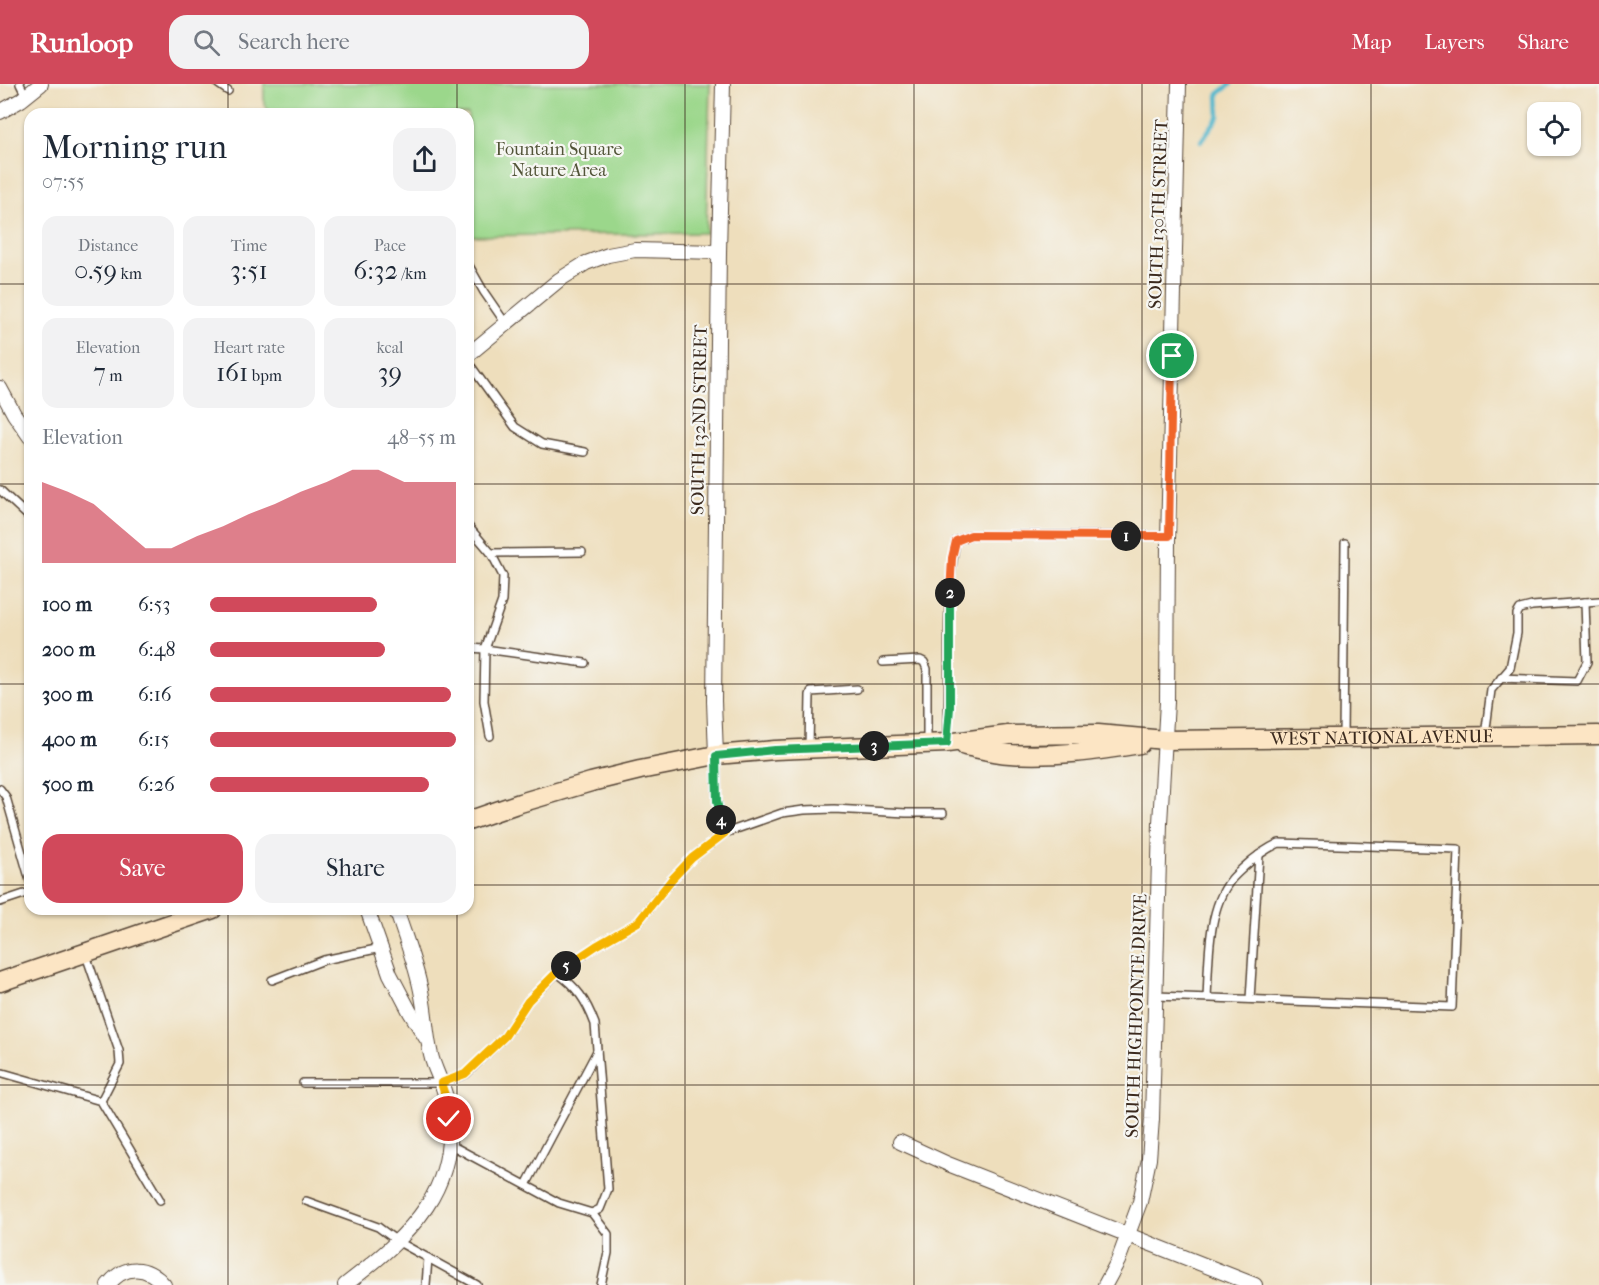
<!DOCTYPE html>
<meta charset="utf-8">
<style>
:root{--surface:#fff;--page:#f2f2f3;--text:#1f2937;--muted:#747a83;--accent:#d1495b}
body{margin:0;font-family:"IM FELL French Canon",serif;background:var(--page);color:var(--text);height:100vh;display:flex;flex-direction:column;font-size:22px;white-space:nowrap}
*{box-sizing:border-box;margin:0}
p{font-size:20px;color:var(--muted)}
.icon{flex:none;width:33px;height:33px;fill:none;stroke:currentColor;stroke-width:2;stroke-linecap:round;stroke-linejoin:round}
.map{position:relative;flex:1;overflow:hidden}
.panel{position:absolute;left:24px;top:24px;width:450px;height:807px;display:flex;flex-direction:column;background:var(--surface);border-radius:18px;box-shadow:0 2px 4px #0004}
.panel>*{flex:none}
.buttons{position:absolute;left:1527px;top:18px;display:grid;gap:12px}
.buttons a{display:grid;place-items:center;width:54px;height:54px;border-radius:12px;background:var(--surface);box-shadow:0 2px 4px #0004;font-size:30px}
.pin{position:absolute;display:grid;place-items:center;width:51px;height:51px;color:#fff;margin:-26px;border:3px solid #fff;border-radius:50%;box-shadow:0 2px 6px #0007}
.km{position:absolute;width:30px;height:30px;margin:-15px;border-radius:50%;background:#222;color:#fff;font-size:16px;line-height:30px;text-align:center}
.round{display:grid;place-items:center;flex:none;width:63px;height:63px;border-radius:18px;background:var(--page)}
.headline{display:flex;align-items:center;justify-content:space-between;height:102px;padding:0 18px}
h1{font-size:33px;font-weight:600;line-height:45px}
.metrics{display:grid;grid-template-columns:repeat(3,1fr);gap:9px;height:102px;padding:6px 18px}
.metrics div{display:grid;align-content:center;border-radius:15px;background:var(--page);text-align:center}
.metrics b{font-size:26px;font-weight:600}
.metrics small{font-size:16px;font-weight:400}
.metrics p{font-size:16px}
.chart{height:168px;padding:12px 18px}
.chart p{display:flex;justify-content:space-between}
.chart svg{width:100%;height:108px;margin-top:6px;fill:var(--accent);opacity:.7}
.cta{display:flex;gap:12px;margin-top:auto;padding:12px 18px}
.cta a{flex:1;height:69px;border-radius:18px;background:var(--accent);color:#fff;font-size:24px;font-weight:600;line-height:69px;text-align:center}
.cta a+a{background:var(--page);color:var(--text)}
ul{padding:0 18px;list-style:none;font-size:20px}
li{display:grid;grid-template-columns:96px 72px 1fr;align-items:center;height:45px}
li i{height:15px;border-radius:8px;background:var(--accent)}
header{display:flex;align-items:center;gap:36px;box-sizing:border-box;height:84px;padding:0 30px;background:var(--accent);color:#fff}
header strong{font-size:28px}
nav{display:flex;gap:33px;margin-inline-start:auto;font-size:21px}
.search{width:420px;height:54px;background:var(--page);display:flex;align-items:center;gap:15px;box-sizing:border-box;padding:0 21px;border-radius:18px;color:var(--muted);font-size:22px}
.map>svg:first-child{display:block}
.green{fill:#9bd78b;stroke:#6b8054;stroke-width:1.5}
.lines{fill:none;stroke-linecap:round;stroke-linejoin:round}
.stream{stroke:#50b8ce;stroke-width:4.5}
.service-casing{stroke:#564536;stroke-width:10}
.minor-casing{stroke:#564536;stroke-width:16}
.secondary-casing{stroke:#564536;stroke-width:21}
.service{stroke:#fff;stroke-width:7}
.minor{stroke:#fff;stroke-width:14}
.secondary{stroke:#fce5c4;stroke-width:18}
.split-1-casing{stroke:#fff;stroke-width:12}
.split-2-casing{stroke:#fff;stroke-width:12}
.split-3-casing{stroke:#fff;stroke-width:12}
.split-4-casing{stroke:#fff;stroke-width:12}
.split-5-casing{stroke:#fff;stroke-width:12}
.split-6-casing{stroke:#fff;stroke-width:12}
.split-1{stroke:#f0652b;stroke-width:8}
.split-2{stroke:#f0652b;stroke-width:8}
.split-3{stroke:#22a559;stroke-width:8}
.split-4{stroke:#22a559;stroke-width:8}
.split-5{stroke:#f5b400;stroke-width:8}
.split-6{stroke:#f5b400;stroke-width:8}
.grid{fill:none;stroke:#3b2a1e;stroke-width:1.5;stroke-opacity:0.55}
.labels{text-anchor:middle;stroke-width:4.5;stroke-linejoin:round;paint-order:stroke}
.park-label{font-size:18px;fill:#535539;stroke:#f6f6f2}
.street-label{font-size:18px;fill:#3b2a1e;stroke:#f6f6f2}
</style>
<header>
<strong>Runloop</strong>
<div class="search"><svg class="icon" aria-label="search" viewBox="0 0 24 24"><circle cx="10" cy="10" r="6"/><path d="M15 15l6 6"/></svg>Search here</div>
<nav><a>Map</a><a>Layers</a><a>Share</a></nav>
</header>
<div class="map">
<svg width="1599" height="1201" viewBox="0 0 1599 1201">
<rect width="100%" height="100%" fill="#f6f6f2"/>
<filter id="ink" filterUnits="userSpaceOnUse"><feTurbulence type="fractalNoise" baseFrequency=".0167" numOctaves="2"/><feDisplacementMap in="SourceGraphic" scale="12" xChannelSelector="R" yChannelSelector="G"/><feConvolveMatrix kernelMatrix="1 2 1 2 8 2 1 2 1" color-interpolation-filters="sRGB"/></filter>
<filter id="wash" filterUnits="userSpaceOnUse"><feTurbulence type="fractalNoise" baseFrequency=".008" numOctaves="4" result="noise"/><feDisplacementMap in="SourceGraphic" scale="24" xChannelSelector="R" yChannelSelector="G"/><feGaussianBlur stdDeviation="1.35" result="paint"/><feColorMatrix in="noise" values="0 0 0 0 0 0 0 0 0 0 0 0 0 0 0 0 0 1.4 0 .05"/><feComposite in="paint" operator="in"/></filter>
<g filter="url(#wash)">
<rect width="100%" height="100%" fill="#eedebc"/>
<polygon class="green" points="264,0 710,0 706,149 468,152 468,30 271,30 264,20"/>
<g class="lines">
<polyline class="stream" points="1201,57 1219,32 1218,10 1231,0"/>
</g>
</g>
<g filter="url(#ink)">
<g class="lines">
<defs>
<g id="service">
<polyline points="20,0 26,12"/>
<polyline points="218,0 228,7"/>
<polyline points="468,180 484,208 506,240"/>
<polyline points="468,278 515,343 542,360 585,368"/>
<polyline points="0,406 30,434"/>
<polyline points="468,442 491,469 503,492 502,517 485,565 484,617 490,652"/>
<polyline points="491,469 582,468"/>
<polyline points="468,564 485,565 585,579"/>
<polyline points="883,578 920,576 924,578 927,585 927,658"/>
<polyline points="1501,594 1577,597 1587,578 1585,518"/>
<polyline points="1485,652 1491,606 1510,584 1517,549 1517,530 1520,525 1532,522 1599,517"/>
<polyline points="1343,653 1345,459"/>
<path d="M947,657C952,590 943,522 956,457L971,451H1004L1169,452"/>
<polyline points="809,664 810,611 811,608 857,605"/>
<polyline points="716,671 717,717 725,749 782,729 804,726 834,725 906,729 943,729"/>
<polyline points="0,705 6,713 30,797"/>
<polyline points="0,818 30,808"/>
<polyline points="86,871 119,967 120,980 101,1017 160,1116"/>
<polyline points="557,889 596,862 638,838 672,795 692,774 725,749"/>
<polyline points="272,896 324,876 381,864"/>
<path d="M1156,912L1452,923L1458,765L1279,759C1266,765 1255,773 1244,783C1240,787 1235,791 1231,796C1207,825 1209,878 1207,914"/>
<polyline points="1250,915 1259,771"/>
<polyline points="3,989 101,1017"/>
<path d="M303,999H441L466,990L505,952L528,917L557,889C577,903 586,916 595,940L608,1105L600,1125L592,1129"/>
<polyline points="449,1060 559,1119 592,1129 608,1150 608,1169 601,1201"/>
<polyline points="526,1101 597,967"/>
<polyline points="306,1117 378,1143 397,1157 477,1201"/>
<polyline points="426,1201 428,1174"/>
</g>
<g id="minor">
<polyline points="0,28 21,16 41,0"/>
<polyline points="468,271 559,196 586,179 608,171 635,166 719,168"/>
<polyline points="0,304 14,330 30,353"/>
<polyline points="716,671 714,617 719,168 723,0"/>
<polyline points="367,825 390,890 410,928 426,954"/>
<polyline points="900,1058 948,1080 1255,1201"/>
<path d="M108,1201C125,1180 147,1181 164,1201"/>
<path d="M345,1201C410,1151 464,1104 446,1014C443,999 434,985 431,971C426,951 426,932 422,912C417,882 405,854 396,825"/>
<polyline points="1105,1201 1118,1177 1140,1118 1149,1075 1152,1035 1160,739 1167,618 1168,456 1179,0"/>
</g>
<g id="secondary">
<path d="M965,662C980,665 995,669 1010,670C1054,673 1097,667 1140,660"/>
<path id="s1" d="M468,737L520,719L591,698L640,686L716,671L775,666L947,659L1008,651L1098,650L1165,656L1599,651"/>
<polyline points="0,898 213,825"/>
</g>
</defs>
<use href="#service" class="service-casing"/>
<use href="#minor" class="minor-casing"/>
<use href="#secondary" class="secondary-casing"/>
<use href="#service" class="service"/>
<use href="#minor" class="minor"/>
<use href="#secondary" class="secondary"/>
</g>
</g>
<g class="lines" filter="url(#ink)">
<defs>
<polyline id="split-1" points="1126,452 1169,452 1172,272"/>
<polyline id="split-2" points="950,509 952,474 956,457 971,451 1126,452"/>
<polyline id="split-3" points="874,662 947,659 950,624 950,509"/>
<polyline id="split-4" points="721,736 717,717 716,672 775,666 874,662"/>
<polyline id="split-5" points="566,882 596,862 638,838 672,795 692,774 725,749 721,736"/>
<polyline id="split-6" points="449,1035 445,1011 441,999 465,990 505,952 528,917 557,888 566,882"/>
</defs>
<use href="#split-1" class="split-1-casing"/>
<use href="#split-2" class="split-2-casing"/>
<use href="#split-3" class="split-3-casing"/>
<use href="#split-4" class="split-4-casing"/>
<use href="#split-5" class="split-5-casing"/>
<use href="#split-6" class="split-6-casing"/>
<use href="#split-1" class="split-1"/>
<use href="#split-2" class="split-2"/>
<use href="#split-3" class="split-3"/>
<use href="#split-4" class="split-4"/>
<use href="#split-5" class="split-5"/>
<use href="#split-6" class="split-6"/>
</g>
<path class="grid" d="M228,0V30M457,0V30M685,0V1201M914,0V1201M1142,0V1201M1371,0V1201M0,200H30M468,200H1599M0,400H30M468,400H1599M0,600H30M468,600H1599M0,801H30M468,801H1599M228,825V1201M457,825V1201M0,1001H1599"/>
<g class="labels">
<g class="park-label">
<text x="559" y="71">Fountain Square<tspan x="559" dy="21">Nature Area</tspan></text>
</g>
<g class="street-label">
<text transform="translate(1158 130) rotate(-88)" y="6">SOUTH 130TH STREET</text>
<text transform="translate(699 336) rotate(-89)" y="6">SOUTH 132ND STREET</text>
<text dy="6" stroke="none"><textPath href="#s1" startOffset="924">WEST NATIONAL AVENUE</textPath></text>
<text transform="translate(1136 932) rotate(-88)" y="6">SOUTH HIGHPOINTE DRIVE</text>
</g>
</g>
</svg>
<div class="buttons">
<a><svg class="icon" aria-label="locate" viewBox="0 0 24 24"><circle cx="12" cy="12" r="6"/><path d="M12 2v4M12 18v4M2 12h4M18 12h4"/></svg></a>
</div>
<div class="pin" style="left:1172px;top:272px;background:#1e9e55"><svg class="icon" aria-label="arrive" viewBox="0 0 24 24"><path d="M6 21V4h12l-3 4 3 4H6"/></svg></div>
<div class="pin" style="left:449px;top:1035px;background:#d93025"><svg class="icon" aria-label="check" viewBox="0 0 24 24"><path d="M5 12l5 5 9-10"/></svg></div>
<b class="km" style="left:1126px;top:452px">1</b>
<b class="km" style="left:950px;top:509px">2</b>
<b class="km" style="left:874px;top:662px">3</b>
<b class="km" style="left:721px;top:736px">4</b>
<b class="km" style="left:566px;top:882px">5</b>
<section class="panel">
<div class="headline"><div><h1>Morning run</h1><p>07:55</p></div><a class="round"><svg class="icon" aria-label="share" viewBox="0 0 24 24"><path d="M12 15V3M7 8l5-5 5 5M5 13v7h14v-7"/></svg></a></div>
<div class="metrics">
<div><p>Distance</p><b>0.59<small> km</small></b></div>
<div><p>Time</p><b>3:51</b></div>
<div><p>Pace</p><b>6:32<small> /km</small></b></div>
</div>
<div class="metrics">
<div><p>Elevation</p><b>7<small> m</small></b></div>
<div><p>Heart rate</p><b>161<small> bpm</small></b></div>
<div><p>kcal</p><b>39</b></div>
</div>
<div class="chart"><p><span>Elevation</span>48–55 m</p>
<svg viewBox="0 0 160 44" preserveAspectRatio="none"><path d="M0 44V11L10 15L20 20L30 29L40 38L50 38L60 33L70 29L80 24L90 20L100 15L110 11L120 6L130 6L140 11L150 11L160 11V44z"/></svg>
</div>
<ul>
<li><b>100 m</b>6:53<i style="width:68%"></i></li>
<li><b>200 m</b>6:48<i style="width:71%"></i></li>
<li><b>300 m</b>6:16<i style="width:98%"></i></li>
<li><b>400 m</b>6:15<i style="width:100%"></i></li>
<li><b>500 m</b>6:26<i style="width:89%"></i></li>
</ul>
<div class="cta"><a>Save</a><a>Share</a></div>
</section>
</div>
